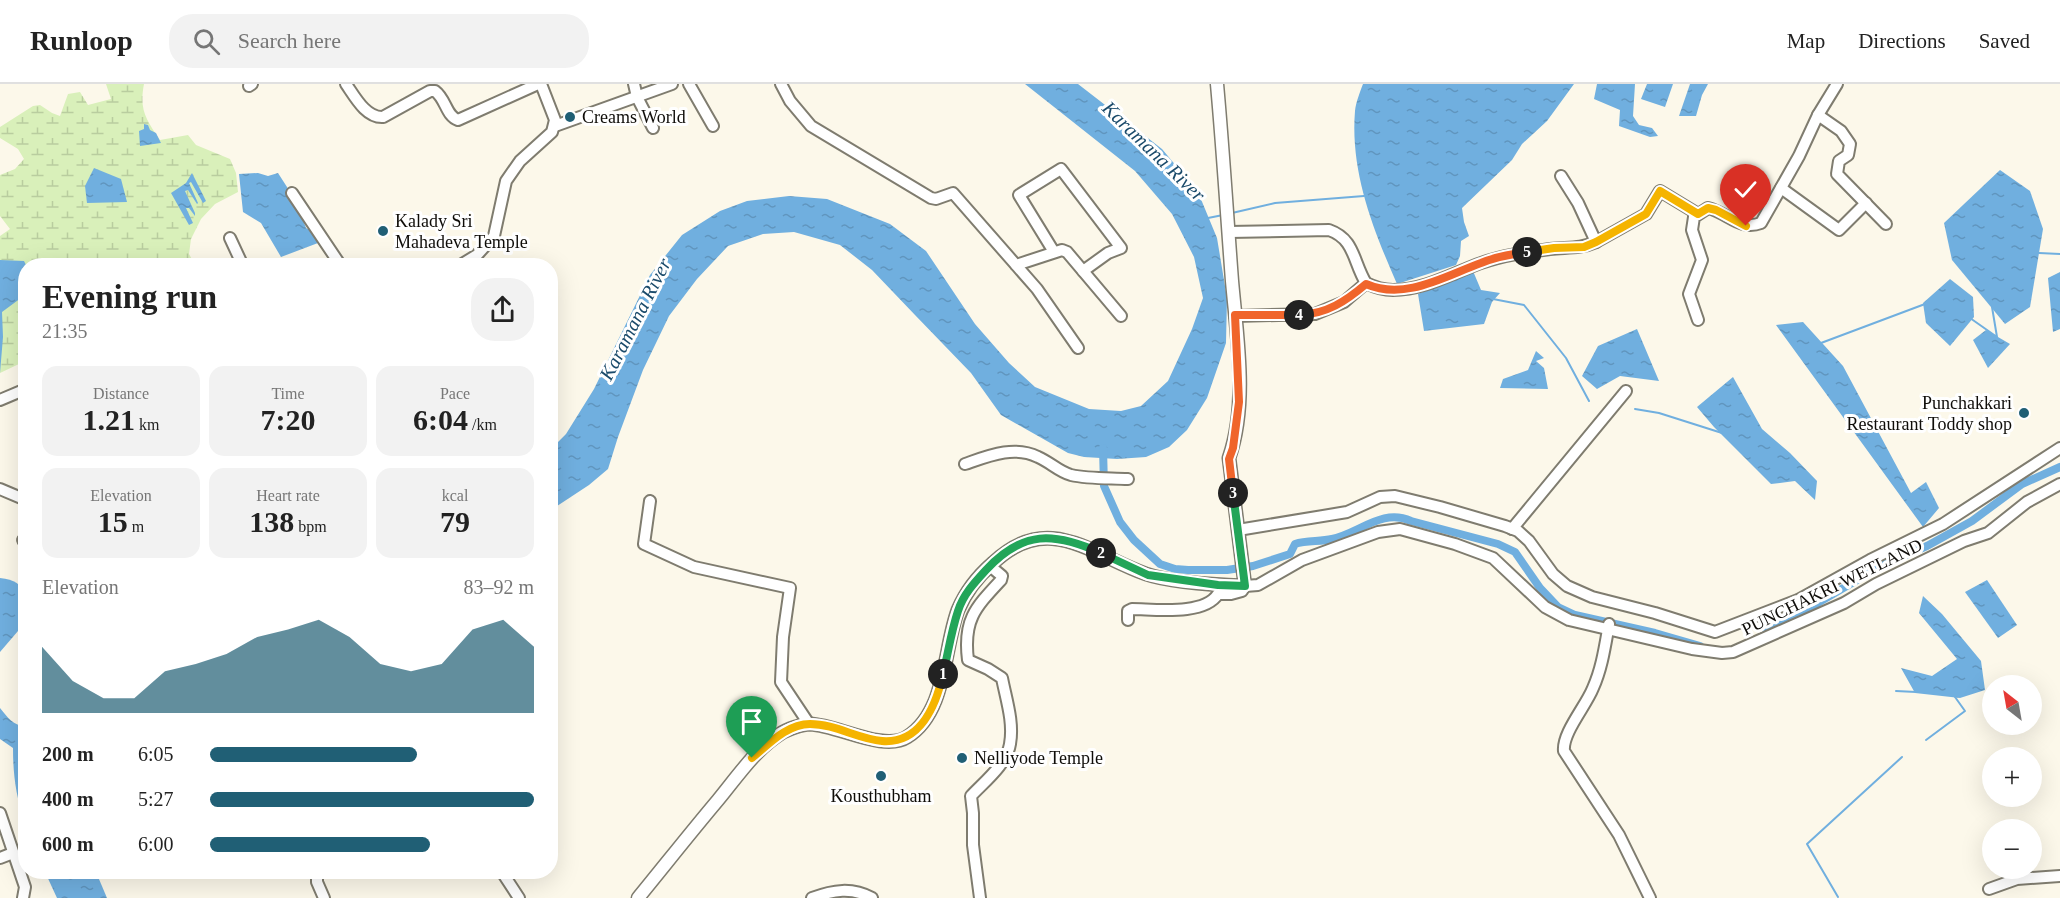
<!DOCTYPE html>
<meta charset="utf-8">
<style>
:root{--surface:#fff;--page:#f2f2f2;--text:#222;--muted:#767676;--line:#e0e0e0;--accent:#205f75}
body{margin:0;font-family:"Times New Roman",serif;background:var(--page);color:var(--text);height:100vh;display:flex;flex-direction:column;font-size:22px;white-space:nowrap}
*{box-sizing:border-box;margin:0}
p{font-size:20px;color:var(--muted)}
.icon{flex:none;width:33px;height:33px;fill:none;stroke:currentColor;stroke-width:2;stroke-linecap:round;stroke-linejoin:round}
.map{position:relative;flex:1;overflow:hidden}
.side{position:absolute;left:18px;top:174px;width:540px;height:621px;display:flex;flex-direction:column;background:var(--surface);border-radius:24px;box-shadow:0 6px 24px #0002}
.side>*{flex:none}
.needle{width:39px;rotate:329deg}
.tools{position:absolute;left:1982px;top:591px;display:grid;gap:12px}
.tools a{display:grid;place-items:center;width:60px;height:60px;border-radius:50%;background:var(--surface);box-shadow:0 6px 24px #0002;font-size:30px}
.pin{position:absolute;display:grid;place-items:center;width:51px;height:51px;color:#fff;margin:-62px -26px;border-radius:50% 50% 50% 0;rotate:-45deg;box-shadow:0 0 6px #0007}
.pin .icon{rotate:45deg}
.km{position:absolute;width:30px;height:30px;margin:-15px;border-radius:50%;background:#222;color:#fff;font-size:16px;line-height:30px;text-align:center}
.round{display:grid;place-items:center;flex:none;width:63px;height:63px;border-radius:24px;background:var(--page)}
.head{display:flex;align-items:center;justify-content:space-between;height:102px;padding:0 24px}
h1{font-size:33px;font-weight:600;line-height:45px}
.stats{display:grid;grid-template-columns:repeat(3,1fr);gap:9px;height:102px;padding:6px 24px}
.stats div{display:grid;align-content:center;border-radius:15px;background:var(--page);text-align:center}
.stats b{font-size:30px;font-weight:600}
.stats small{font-size:16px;font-weight:400}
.stats p{font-size:16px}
.chart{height:168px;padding:12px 24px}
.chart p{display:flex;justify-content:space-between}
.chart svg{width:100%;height:108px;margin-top:6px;fill:var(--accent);opacity:.7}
ul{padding:0 24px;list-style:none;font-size:20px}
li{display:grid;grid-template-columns:96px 72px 1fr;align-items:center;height:45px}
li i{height:15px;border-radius:8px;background:var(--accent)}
header{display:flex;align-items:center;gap:36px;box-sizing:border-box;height:84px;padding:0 30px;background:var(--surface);border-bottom:2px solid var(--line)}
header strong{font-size:28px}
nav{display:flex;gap:33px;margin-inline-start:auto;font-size:21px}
.search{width:420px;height:54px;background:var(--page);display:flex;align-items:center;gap:15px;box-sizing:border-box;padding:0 21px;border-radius:24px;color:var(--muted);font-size:22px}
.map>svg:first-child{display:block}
.wetland{fill:url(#wetland-marsh)}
.water{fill:url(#water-ripples)}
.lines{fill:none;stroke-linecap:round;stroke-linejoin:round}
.stream{stroke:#70afdf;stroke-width:2}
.canal{stroke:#70afdf;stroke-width:8}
.minor-casing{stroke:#7f7c6f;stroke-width:14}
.major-casing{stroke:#7f7c6f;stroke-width:15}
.minor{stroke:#fff;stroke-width:10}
.major{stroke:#fff;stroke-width:12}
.split-1-casing{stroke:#fff;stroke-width:12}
.split-2-casing{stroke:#fff;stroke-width:12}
.split-3-casing{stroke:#fff;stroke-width:12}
.split-4-casing{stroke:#fff;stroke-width:12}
.split-5-casing{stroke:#fff;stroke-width:12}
.split-6-casing{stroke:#fff;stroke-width:12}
.split-1{stroke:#f5b400;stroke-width:8}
.split-2{stroke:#22a559;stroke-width:8}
.split-3{stroke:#22a559;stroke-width:8}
.split-4{stroke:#f0652b;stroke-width:8}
.split-5{stroke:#f0652b;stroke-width:8}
.split-6{stroke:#f5b400;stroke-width:8}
.poi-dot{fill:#205f75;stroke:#fff;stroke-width:2}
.labels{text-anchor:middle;stroke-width:6;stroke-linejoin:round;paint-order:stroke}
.poi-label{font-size:18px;fill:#0f0d09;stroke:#fff;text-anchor:start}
.street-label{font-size:18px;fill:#0f0d09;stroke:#fff}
.water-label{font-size:20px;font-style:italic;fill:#1b4b6b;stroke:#fff}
</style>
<header>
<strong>Runloop</strong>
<div class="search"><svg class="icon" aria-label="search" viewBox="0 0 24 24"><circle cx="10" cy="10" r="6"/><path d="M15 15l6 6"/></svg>Search here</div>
<nav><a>Map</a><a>Directions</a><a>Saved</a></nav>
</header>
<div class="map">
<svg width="2060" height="814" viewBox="0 0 2060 814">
<defs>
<pattern id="wetland-marsh" width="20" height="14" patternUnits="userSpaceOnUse" patternTransform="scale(1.5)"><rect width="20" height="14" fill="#d9f0ba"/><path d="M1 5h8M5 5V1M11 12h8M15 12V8" fill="none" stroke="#b9cd9f"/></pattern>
<pattern id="water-ripples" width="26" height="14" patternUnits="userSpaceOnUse" patternTransform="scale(1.5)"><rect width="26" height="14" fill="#70afdf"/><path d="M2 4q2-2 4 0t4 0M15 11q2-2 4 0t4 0" fill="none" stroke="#6095be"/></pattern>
</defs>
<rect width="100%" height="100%" fill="#fcf8ea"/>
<path class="wetland" d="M106,0H144C139,26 146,35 160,56L188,51L196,61L230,75L236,89L238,108L215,120L201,135L191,155L189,170L195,181L26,182L25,256L19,280L0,289V152L10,145L0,132V91L15,85L24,75L18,65L0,54V43L33,22L40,21L52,29L60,32L68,10L80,8L88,21L111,15Z"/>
<g class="water">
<polygon points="1025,0 1078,0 1162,65 1198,108 1217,154 1227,214 1226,259 1207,314 1187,346 1169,363 1146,373 1117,375 1084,373 1068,369 1001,331 971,289 915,231 872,186 840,161 794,148 763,150 728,162 697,195 669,232 643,286 618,353 608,385 589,401 551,426 551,365 566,350 594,305 650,191 682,151 720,127 747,117 789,112 827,115 890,140 926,167 975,240 1009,279 1035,303 1089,325 1121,327 1141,322 1168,297 1192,245 1203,214 1194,173 1172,130 1135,87"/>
<path d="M1363,0H1574L1547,37L1522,60L1512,76L1462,124L1464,138L1469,152L1461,157L1460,172L1456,181L1397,200C1373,145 1350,88 1355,27C1356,18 1360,8 1363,0Z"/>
<polygon points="1597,0 1635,0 1633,32 1639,41 1652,44 1658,52 1650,53 1619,42 1620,26 1594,15"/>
<polygon points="1647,0 1673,0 1665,23 1641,15"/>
<polygon points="1690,0 1708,0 1702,11 1696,32 1679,32"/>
<polygon points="144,40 148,41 150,46 156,49 161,59 140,62 139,47 144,45"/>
<polygon points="94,84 121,95 127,118 87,119 85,102"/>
<polygon points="2000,86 2030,107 2043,145 2030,223 2005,240 1952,176 1944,139"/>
<polygon points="192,89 206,117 203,119 191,98 189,99 198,119 197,120 188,106 185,107 195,129 195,132 189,124 186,124 193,139 189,141 171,109 186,99"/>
<polygon points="258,89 268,92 278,89 296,117 306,144 322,153 318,159 281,173 261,139 243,128 239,90"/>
<polygon points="0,176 24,177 26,181 25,211 2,228 3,253 0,289"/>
<polygon points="1473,187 1481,206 1500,209 1492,218 1484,240 1424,247 1418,210"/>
<polygon points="2060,188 2060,245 2053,248 2048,194"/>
<polygon points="1950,195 1973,213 1974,233 1950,262 1926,239 1923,219"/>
<polygon points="1803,238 1843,282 1911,409 1926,398 1939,424 1923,443 1776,241"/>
<polygon points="1637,245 1659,297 1620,292 1597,305 1582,292 1598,262"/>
<polygon points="1986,246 2010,260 1988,284 1973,256"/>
<polygon points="1536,267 1544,274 1536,277 1544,284 1548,305 1500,304 1503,295 1528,286"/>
<polygon points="1733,293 1762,345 1790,369 1817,397 1815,416 1795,397 1771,400 1714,343 1697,323"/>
<path d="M0,494C29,497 29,516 24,540L0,568Z"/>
<polygon points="1987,496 2017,541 1998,554 1965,508"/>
<polygon points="1923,512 1942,530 1981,577 1985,606 1960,614 1915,609 1901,584 1932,592 1957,575 1919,529"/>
<path d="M0,624C7,633 14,642 25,642V738C16,713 13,691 13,664L0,655Z"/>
<polygon points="45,788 96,788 107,814 57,814"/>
</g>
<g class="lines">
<g class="stream">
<polyline points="1232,129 1275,119 1364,112"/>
<polyline points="1208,134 1223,131"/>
<polyline points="2039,169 2060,170"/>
<polyline points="1493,215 1524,221 1566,274 1589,317"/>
<polyline points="1970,234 1997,253 1992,223"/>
<polyline points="1821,259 1925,220"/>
<polyline points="1635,325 1659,329 1722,349"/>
<polyline points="1896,607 1916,608"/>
<polyline points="1926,656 1965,627 1955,613"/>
<polyline points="1838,813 1807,760 1902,673"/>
</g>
<g class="canal">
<path d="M1103,364L1104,402L1120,438L1134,456L1160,480L1175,485L1188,486H1227L1253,482L1290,470L1295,460C1307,456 1320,458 1332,455C1360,449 1382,424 1411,437L1498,460L1515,468L1540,504L1558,523L1575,531L1655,549L1700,562"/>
<polyline points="1766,549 1881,482 1927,462 1972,437 2022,400 2060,383"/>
</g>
<defs>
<g id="minor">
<path d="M346,0C355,13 366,34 383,33L430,7H435C446,15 446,32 458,36L538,0"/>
<polyline points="634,0 637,13 653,44"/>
<polyline points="689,0 713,42"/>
<polyline points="781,0 790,17 811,42 931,114 936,115 953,109 1016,181 1062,166 1067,168 1121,232"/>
<polyline points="249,2 252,0"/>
<polyline points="1818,31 1841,47 1850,60 1848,71 1839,77 1837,90 1886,140"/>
<polyline points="555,42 672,0"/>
<polyline points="1781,104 1839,146 1866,119"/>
<polyline points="292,109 341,182"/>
<path d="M1229,148L1329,146C1355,155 1353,178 1366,199C1374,203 1383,206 1393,206C1424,206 1453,189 1481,179C1503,171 1527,168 1550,165C1567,163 1580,165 1596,158L1578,119L1561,92"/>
<polyline points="230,154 243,182"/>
<polyline points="1596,158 1646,130 1660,107 1698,130"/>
<polyline points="1054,168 1019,111 1061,85 1121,164 1108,169 1083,187"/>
<polyline points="1016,181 1037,205 1078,264"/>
<polyline points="459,182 477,171 494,152 506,97 520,77 552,48 555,36 541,0"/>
<polyline points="1235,232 1315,230 1344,218 1366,199"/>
<path d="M1698,236L1689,210L1702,176L1692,146L1694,133L1708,124C1728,129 1740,147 1761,139L1799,72L1818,31L1837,0"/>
<polyline points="0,316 26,305"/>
<path d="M965,380C988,372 1014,361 1038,373C1050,378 1059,388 1071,391C1089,395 1109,394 1128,395"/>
<polyline points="0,405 26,416"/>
<polyline points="650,417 644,460 694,483 790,504 783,553 781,598 809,640"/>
<polyline points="1512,445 1626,307"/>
<polyline points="1238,446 1347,428 1380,413 1395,412 1440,423 1505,442 1518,447 1529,457 1553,490 1567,502 1592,513 1655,529 1715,548 1798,516 1870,476 1943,440 2060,364"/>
<polyline points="26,454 23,456 26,460"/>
<path d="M1128,536V527L1132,525C1154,525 1204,532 1218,510H1231L1242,507L1245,502L1258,501L1302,476L1378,448L1400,445L1455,460L1493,474L1545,523L1569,536L1692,565L1722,569L1733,568L1844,519L1876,500L1964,457L1988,449L2027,418L2060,400"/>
<path d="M1609,540C1605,562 1602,584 1593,604C1586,622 1562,649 1564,667L1619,751L1650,814"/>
<polyline points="0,729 25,803 23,814"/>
<polyline points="0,774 13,769"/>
<polyline points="317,788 317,798 324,814"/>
<polyline points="502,788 519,814"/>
<polyline points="1989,805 2017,795 2060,792"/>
<path d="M812,814C833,806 852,803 872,814"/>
<path d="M980,814L973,761V729L971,712C984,698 1007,680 1010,660C1014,638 1006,615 1002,594L988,585L968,576C963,536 975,524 1001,496L1002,492L990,482"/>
</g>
<path id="major" d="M638,814C665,781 691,748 718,716C737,693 755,666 780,650C787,645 803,640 810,640C838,641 884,668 907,653C947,628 943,566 958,526C966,507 978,492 993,479C1048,427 1090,470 1146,490C1172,499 1218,501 1245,502L1229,374C1248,319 1237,254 1232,197C1227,131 1223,66 1217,0"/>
</defs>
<use href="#minor" class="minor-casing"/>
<use href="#major" class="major-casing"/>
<use href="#minor" class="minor"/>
<use href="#major" class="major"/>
</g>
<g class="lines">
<defs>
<path id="split-1" d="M752,674C769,660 787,640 810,640C835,640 858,655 882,657C920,660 936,622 943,590"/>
<path id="split-2" d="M943,590C948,570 951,548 958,527C963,511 974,499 986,486C1023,446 1054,448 1101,469"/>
<polyline id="split-3" points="1101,469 1148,491 1218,501 1245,502 1233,409"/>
<polyline id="split-4" points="1233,409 1229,375 1233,364 1239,318 1235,231 1299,231"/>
<path id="split-5" d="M1299,231C1327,230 1346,217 1366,200C1405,217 1445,192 1481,179C1495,173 1512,170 1527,168"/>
<polyline id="split-6" points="1527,168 1554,164 1584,163 1596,158 1646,130 1660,107 1698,130 1708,124 1716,126 1746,142"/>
</defs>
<use href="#split-1" class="split-1-casing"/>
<use href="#split-2" class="split-2-casing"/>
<use href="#split-3" class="split-3-casing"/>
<use href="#split-4" class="split-4-casing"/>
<use href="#split-5" class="split-5-casing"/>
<use href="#split-6" class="split-6-casing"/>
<use href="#split-1" class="split-1"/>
<use href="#split-2" class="split-2"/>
<use href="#split-3" class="split-3"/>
<use href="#split-4" class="split-4"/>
<use href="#split-5" class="split-5"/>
<use href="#split-6" class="split-6"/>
</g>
<g class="poi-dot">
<circle cx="570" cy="33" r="6"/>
<circle cx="383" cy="147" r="6"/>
<circle cx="2024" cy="329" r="6"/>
<circle cx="962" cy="674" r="6"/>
<circle cx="881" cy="692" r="6"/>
</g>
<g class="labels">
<g class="poi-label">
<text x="582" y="39">Creams World</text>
<text x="395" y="143">Kalady Sri<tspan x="395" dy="21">Mahadeva Temple</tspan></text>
<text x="2012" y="325" text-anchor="end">Punchakkari<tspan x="2012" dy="21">Restaurant Toddy shop</tspan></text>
<text x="974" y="680">Nelliyode Temple</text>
<text x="881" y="718" text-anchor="middle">Kousthubham</text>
</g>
<g class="street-label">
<text transform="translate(1832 503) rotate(-26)" y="6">PUNCHAKRI WETLAND</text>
</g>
<g class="water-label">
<text transform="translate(1154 67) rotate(44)" y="7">Karamana River</text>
<text transform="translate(635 235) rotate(-63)" y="7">Karamana River</text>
</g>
</g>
</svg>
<div class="tools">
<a><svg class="needle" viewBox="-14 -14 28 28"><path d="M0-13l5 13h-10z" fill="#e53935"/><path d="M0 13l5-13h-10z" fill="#767676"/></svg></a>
<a>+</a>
<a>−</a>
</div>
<div class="pin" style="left:752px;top:674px;background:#1e9e55"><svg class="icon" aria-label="arrive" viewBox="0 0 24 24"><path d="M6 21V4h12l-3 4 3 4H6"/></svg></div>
<div class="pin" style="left:1746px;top:142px;background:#d93025"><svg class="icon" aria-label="check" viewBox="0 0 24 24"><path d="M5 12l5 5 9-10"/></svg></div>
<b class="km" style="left:943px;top:590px">1</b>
<b class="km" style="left:1101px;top:469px">2</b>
<b class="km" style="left:1233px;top:409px">3</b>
<b class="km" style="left:1299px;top:231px">4</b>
<b class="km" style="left:1527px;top:168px">5</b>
<section class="side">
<div class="head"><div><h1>Evening run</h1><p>21:35</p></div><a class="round"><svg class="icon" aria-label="share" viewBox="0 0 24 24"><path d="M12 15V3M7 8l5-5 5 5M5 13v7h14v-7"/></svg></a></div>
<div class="stats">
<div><p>Distance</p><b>1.21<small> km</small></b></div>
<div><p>Time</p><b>7:20</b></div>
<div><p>Pace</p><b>6:04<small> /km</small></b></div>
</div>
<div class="stats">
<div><p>Elevation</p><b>15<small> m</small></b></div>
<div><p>Heart rate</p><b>138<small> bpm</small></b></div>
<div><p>kcal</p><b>79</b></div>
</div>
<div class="chart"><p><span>Elevation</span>83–92 m</p>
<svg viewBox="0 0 160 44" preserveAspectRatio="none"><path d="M0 44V17L10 31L20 38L30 38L40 27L50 24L60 20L70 13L80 10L90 6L100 13L110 24L120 27L130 24L140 10L150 6L160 17V44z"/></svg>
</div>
<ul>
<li><b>200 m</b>6:05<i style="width:64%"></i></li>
<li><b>400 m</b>5:27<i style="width:100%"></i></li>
<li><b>600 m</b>6:00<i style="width:68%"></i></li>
</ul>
</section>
</div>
